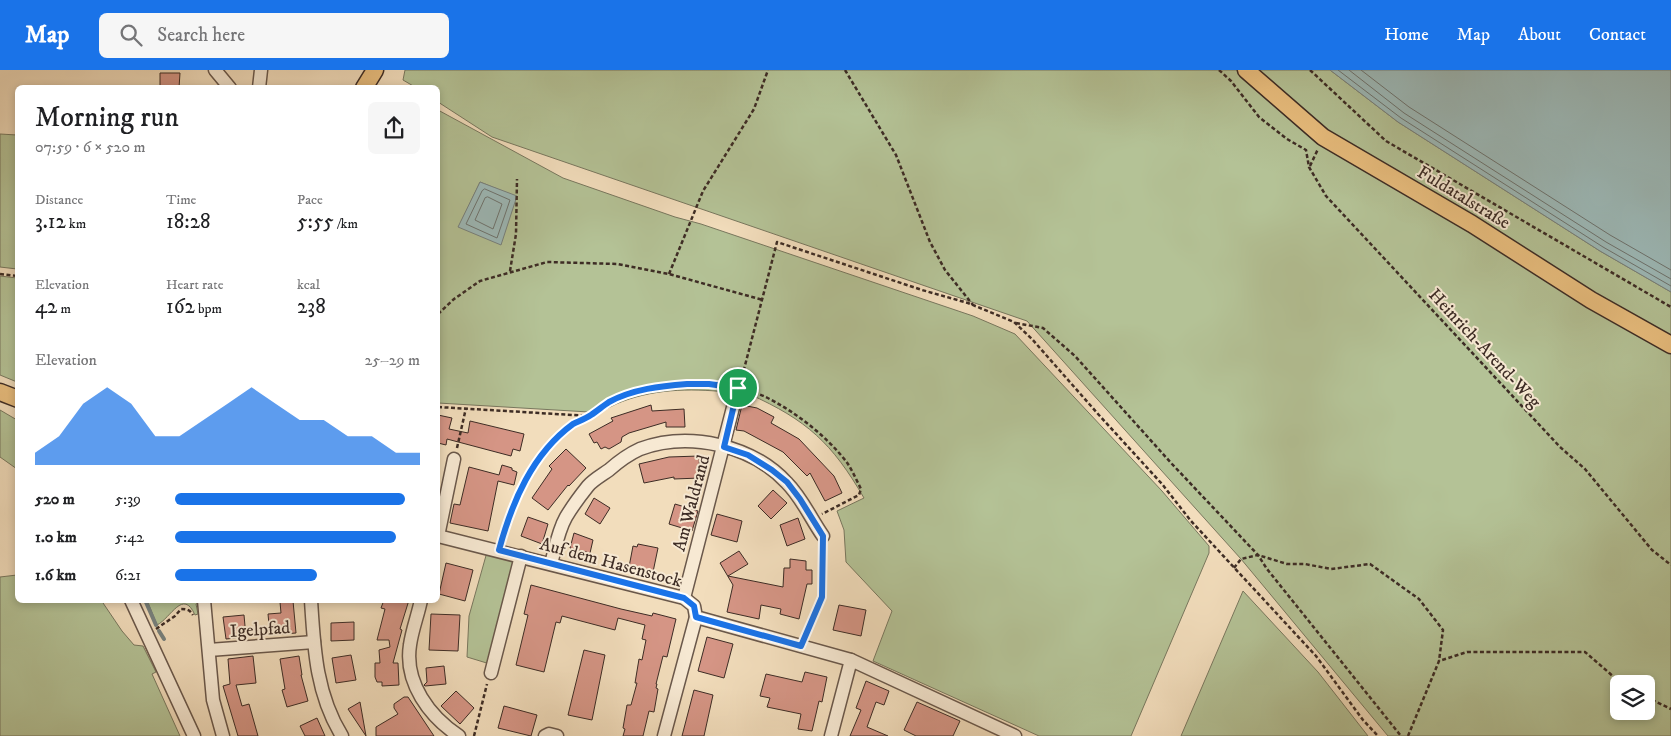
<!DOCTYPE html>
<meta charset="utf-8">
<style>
:root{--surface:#fff;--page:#f6f6f6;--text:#202124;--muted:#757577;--accent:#1a73e8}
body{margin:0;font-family:"IM FELL DW Pica",serif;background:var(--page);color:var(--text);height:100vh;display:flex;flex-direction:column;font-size:19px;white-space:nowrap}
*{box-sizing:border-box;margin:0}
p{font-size:16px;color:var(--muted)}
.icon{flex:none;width:28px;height:28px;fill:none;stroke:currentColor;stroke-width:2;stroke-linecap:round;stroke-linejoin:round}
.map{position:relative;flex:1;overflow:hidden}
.details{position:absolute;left:15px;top:15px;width:425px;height:518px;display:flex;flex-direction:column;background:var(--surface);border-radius:8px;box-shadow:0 2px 8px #0003}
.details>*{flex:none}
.fabs{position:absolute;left:1610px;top:605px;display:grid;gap:10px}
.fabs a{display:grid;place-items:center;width:45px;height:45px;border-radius:8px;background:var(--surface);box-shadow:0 2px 8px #0003;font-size:25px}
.pin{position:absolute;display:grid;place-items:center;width:42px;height:42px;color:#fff;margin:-21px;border:2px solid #fff;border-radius:50%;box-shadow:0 1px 5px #0007}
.round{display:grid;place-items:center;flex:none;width:52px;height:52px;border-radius:8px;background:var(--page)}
.headline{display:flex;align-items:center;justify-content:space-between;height:85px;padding:0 20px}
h1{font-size:28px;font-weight:600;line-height:38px}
.figures{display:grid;grid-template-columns:repeat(3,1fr);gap:8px;height:85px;padding:5px 20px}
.figures div{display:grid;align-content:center}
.figures b{font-size:21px;font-weight:600}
.figures small{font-size:14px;font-weight:400}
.figures p{font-size:14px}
.chart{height:140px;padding:10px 20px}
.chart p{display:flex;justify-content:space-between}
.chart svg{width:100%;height:90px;margin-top:5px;fill:var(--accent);opacity:.7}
ul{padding:0 20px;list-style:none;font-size:16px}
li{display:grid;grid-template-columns:80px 60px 1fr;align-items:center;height:38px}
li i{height:12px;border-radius:6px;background:var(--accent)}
header{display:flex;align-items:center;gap:30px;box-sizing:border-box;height:70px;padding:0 25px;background:var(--accent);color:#fff}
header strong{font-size:24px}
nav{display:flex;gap:28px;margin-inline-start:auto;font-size:18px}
.search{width:350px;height:45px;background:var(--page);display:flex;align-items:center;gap:12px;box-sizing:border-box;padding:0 18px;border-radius:8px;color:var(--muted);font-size:19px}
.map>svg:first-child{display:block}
.green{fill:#b4c296;stroke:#78775e;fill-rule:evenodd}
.water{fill:#9dbab9;stroke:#77817e}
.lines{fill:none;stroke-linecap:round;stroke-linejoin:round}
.shore{stroke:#6d736f;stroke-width:1}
.stream{stroke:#77817e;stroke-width:4}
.building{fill:#d59585;stroke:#3d2c25}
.minor-casing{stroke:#6a584b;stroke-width:15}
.major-casing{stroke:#3d2c25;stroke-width:19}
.path{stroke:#3d2c25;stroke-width:2.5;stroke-dasharray:4 2.5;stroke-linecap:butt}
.minor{stroke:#f7e9d3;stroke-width:12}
.major{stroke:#e9be7e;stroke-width:16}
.route-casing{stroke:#fff;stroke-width:10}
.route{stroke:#1a73e8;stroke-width:6}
.labels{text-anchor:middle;stroke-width:4;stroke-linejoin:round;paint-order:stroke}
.street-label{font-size:18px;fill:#3d2c25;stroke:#f7e9d3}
</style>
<header>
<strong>Map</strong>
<div class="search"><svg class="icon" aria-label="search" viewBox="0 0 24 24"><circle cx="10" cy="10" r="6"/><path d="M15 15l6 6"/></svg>Search here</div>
<nav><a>Home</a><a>Map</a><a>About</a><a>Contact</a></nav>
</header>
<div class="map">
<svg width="1671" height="666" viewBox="0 0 1671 666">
<rect width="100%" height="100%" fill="#f2ddbc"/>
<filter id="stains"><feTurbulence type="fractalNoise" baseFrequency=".004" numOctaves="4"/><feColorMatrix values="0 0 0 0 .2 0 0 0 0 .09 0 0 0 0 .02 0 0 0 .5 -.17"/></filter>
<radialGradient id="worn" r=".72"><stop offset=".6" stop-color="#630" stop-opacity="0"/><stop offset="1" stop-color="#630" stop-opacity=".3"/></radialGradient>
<g class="green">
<path d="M405,0H1330L1398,52L1600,181L1671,222V666H1388L1241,489L1027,251L492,67L438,32V18L415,17L403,10ZM1619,614H1646V641H1619Z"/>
<path d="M438,40L563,108L675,147L701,154L973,246L1015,264L1162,421L1209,476V483L1131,666H1039L873,591L892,541L846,492L844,460L837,441L864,428C832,373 807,350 749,324V308L730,305L726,322C689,318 651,319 616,334C607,338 598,344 589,350V342L438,333ZM480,112L517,127L459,157Z"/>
<polygon points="0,64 17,65 17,199 0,197"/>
<polygon points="0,206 17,208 17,312 0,305"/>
<polygon points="0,340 17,350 17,399 0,387"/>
<polygon points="487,482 516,488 490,594 467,587 469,546"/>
<polygon points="17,505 18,530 101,530 122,561 134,575 143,576 156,602 152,604 180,666 0,666 0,507"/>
<polygon points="1243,521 1318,602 1368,666 1181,666"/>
<path d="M147,530H199V533L196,534L198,544L195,545C183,518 171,548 157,555Z"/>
</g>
<g class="water">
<polygon points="1330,0 1671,0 1671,222 1600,181 1398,52"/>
<polygon points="480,112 517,126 501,175 458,157"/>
</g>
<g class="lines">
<g class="shore">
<polyline points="1338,0 1401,48 1603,177 1671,216"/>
<polyline points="1349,0 1404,43 1606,172 1671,209"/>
<polyline points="1361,0 1409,37 1610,165 1671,200"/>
<polygon points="485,119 510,130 497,168 466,154 482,121"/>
<polygon points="488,127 502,134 493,159 475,150 485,128"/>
</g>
<g class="stream">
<polyline points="145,530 156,555"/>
<polyline points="159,561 164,569"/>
</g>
</g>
<g class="building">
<polygon points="160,3 180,3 179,18 160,18"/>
<polygon points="651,335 652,341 684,339 685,357 666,357 666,352 629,363 622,367 621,372 609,379 605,377 601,379 597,372 594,373 589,364 613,351 611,348"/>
<polygon points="742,335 757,338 774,347 771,353 799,369 834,406 842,423 825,431 810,403 807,406 783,382 744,361 736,360"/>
<polygon points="438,345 452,348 449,359 468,363 470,351 524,364 520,381 513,379 511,386 447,369 446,375 438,373"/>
<polygon points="566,379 586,398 569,416 568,415 548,440 532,428 552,399 549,396"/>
<polygon points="699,386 700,408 674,409 674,407 644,413 639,394 669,387"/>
<polygon points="502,395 512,398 512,400 517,402 514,415 498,411 488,461 450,453 454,434 460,435 469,397 499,405"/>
<polygon points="773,420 787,433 771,449 758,436"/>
<polygon points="594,428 610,438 600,454 585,444"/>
<polygon points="675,434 698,441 692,461 669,454"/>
<polygon points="717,444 742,451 737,472 711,465"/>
<polygon points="528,447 548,454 542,474 521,466"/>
<polygon points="798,448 805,469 787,476 780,455"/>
<polygon points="574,463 593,470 590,483 570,478"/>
<polygon points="638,474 658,478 653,502 629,497 633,476 637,477"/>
<polygon points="739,481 748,494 728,506 783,517 784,498 790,498 790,489 806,491 806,500 812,500 812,514 807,514 799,549 780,544 781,539 761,535 759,549 727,542 733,515 720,493"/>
<polygon points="446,493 473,500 465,531 439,524"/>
<polygon points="531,515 621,539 652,546 653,543 676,549 667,587 663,586 656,614 657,614 656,618 658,619 654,642 649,641 643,666 623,666 625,659 623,658 627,635 631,635 637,613 635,613 639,589 642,590 646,570 642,569 645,555 618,548 615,560 562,546 560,553 556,552 544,602 516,595 528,545 524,544"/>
<polygon points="384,530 409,530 400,559 402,560 393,593 398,593 399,615 382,616 382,612 377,612 375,607 375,593 380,593 379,580 390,577 389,570 377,570 385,539 381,538"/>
<polygon points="293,531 296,563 270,565 268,544 281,543 280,532"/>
<polygon points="839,535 866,540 861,566 833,560"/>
<polygon points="431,544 460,545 458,581 429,580"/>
<polygon points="244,545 246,567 226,569 223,547"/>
<polygon points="354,552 354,570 331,571 331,553"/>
<polygon points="707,567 733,574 724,608 698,601"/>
<polygon points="584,580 605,585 592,650 568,645"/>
<polygon points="351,585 356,610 336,613 332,588"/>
<polygon points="253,586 256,613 236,615 242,636 249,634 258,666 238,666 223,616 230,614 228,589"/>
<polygon points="299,586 302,605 301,605 308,631 287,637 282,620 285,619 280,589"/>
<polygon points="444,596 446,614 425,616 424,615 427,612 426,598"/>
<polygon points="805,602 827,607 822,632 819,631 812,661 798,659 801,644 767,637 770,628 760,626 766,604 802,612"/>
<polygon points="866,611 889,621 884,635 876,632 867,657 888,666 850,666 861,640 856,638"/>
<polygon points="694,620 713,625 704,666 682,666"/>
<polygon points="456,621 474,638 460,654 441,636"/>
<polygon points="404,627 408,627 434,666 376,666 376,657 398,644 394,638 394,634"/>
<polygon points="360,632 366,666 348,639"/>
<polygon points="917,632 960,651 953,666 916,666 904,660"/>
<polygon points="504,636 537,645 531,666 498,658"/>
<polygon points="317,648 325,666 305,666 300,656"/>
</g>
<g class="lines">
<defs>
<g id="minor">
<polyline points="215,0 230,18"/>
<polyline points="259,18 261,0"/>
<polyline points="438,466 684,528 694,536 696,547 851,590 1015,666"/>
<polyline points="438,466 454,389"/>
<path d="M551,494C555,479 558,461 566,447C572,437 580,426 588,416C593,410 602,405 609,400C618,392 629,384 640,379C689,361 752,375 787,413C802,428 811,449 823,466"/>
<polyline points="684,528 738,318"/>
<polyline points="131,530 194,666"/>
<polyline points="204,530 213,630 223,666"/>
<path d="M311,530C314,578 316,624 342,666"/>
<path d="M421,530C418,545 412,560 410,575C404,613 430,647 459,666"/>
<polyline points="209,580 314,572"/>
<polyline points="491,603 521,486"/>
<polyline points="545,666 549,664 557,666"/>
<polyline points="664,666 696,547"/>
<polyline points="831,666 851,590"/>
</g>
<g id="major">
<polyline points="1246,0 1323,67 1472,154 1591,230 1671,275"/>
<polyline points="364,18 375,0"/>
<polyline points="0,322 18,329"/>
</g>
</defs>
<use href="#minor" class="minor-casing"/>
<use href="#major" class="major-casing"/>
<g class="path">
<polyline points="845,0 896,85 930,172 945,200 973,235"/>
<polyline points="1219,0 1231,11 1259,47 1287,69 1306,80 1309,97 1326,126 1560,377 1585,399 1652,480 1671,495"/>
<polyline points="1310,0 1386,71 1671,237"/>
<polyline points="1310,96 1318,79"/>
<polyline points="510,201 516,164 517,109"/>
<polyline points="0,204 18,206"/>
<polyline points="669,204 703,121 754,39 768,0"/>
<polyline points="438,244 454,229 480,211 547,192 617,194 669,204 763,230"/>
<polyline points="1016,253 1043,258 1075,286 1172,394 1258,485 1267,499 1401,666"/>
<polyline points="742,307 777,172 922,220 968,233 1014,252 1032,269 1098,344 1162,414 1191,451 1316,586 1363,650 1378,666"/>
<path d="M748,320C783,331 827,365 848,394C853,402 857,411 861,419L859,425L822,444"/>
<polyline points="438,337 590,346 617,328 646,319 687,314 709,314 728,317"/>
<polyline points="457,378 466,338"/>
<path d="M502,471C515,422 540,370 588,347"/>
<polyline points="1234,498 1241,489 1258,485 1287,494 1305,494 1331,499 1370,494 1419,529 1443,560 1439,591"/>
<path d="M156,559L175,546L181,539C187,539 190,540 193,545"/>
<polyline points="805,567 822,527 822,478"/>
<polyline points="1646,627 1671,639"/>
<polyline points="474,666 487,614"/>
<polyline points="1408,666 1439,591 1467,582 1585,582 1622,614"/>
</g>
<use href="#minor" class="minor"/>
<use href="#major" class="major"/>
</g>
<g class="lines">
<defs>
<path id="route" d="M687,314H709L738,318L724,377L748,385L772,400L787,412L800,429L823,466L822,527L801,576L696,547L694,536L684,528L499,480C512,432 532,384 573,354C579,351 585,349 591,345C597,341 603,336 609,332C633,319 661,316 687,314Z"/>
</defs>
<use href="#route" class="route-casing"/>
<use href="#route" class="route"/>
</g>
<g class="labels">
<g class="street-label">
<text transform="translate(1464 127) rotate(31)" y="6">Fuldatalstraße</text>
<text transform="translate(1485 278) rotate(47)" y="6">Heinrich-Arend-Weg</text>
<text transform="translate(691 433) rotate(-75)" y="6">Am Waldrand</text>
<text transform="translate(611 492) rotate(15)" y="6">Auf dem Hasenstock</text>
<text transform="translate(260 559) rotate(-4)" y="6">Igelpfad</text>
</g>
</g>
<rect width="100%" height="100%" filter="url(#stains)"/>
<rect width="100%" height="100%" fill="url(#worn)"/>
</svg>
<div class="fabs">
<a><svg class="icon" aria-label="layers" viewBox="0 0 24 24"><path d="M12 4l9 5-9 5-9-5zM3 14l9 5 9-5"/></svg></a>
</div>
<div class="pin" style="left:738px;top:318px;background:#1e9e55"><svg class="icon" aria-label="arrive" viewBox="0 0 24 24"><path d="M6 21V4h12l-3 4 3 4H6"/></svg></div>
<section class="details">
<div class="headline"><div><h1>Morning run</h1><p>07:59 · 6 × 520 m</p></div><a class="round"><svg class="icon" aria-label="share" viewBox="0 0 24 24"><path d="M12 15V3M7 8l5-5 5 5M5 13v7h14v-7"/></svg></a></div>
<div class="figures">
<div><p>Distance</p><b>3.12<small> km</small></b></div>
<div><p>Time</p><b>18:28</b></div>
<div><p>Pace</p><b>5:55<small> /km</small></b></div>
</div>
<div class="figures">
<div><p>Elevation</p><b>42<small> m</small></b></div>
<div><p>Heart rate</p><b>162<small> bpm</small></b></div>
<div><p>kcal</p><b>238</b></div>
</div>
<div class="chart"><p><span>Elevation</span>25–29 m</p>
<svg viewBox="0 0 160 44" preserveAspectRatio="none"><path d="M0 44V38L10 30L20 14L30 6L40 14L50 30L60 30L70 22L80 14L90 6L100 14L110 22L120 22L130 30L140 30L150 38L160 38V44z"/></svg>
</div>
<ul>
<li><b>520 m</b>5:39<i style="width:94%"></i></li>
<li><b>1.0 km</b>5:42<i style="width:90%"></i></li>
<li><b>1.6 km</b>6:21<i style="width:58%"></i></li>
</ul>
</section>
</div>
